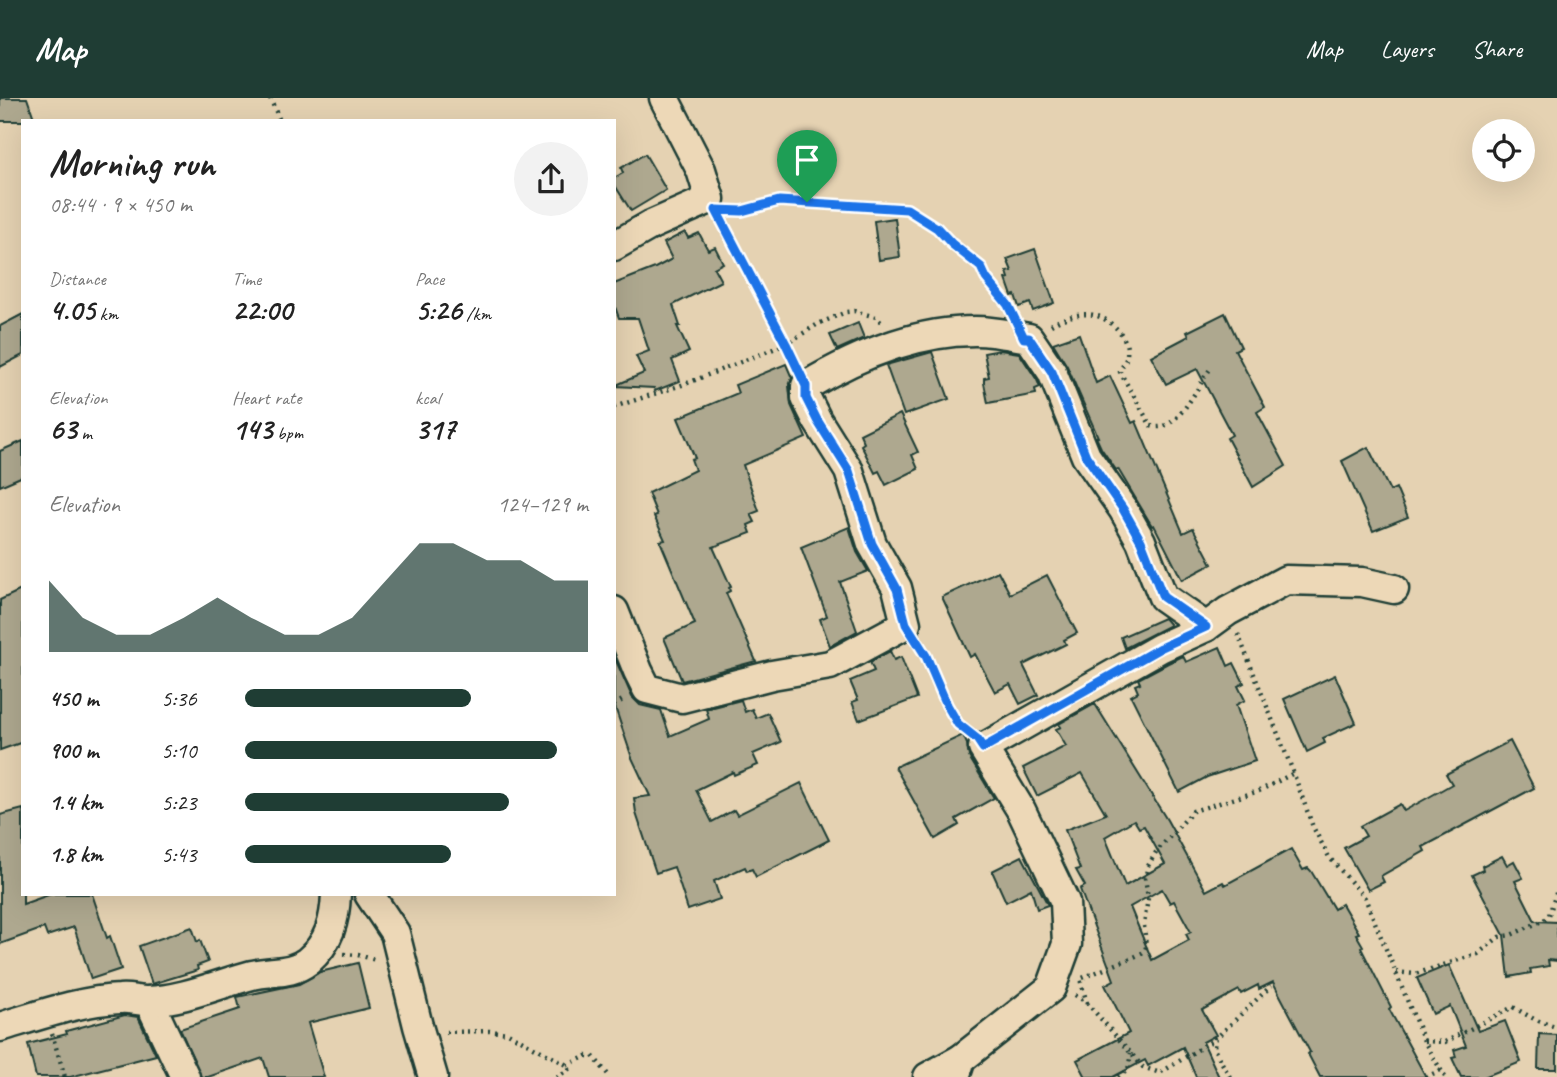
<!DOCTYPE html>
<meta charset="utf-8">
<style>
:root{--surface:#fff;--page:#f2f2f2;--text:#222;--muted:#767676;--accent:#1f3d34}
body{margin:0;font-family:Caveat,sans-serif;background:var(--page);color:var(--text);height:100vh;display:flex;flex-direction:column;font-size:26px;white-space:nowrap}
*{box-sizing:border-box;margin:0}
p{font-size:23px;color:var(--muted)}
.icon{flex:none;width:38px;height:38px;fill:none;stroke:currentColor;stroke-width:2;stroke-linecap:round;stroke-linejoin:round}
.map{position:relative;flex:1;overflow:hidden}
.side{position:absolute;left:21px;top:21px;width:595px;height:777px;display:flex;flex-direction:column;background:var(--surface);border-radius:0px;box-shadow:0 7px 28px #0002}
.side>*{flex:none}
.tools{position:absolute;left:1472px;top:21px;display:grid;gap:14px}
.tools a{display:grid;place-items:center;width:63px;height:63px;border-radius:50%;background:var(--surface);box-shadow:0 7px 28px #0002;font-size:35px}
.pin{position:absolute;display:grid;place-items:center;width:60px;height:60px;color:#fff;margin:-72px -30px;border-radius:50% 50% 50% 0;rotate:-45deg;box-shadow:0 0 7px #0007}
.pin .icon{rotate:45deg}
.round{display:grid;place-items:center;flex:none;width:74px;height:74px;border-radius:37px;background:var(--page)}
.overview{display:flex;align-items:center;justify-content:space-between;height:119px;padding:0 28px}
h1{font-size:38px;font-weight:800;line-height:52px}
.metrics{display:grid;grid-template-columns:repeat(3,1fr);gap:10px;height:119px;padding:7px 28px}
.metrics div{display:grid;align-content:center}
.metrics b{font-size:30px;font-weight:800}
.metrics small{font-size:19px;font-weight:400}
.metrics p{font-size:19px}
.chart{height:196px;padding:14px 28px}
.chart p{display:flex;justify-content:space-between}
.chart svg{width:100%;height:126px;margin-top:7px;fill:var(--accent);opacity:.7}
ul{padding:0 28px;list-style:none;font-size:23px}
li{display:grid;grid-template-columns:112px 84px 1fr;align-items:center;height:52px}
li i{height:18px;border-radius:9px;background:var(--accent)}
header{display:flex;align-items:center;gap:42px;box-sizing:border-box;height:98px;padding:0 35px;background:var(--accent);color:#fff}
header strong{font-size:33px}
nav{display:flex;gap:38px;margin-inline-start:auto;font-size:24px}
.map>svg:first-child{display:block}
.building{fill:#aea88f;stroke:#1f3d34;stroke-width:2;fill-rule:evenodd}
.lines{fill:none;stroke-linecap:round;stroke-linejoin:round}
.minor-casing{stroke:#1f3d34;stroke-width:33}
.path{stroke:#1f3d34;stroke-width:4.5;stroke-dasharray:2 5;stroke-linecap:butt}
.minor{stroke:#edd8b7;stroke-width:28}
.route-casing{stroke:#fff;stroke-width:14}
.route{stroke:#1a73e8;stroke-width:9}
</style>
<header>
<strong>Map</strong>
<nav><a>Map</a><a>Layers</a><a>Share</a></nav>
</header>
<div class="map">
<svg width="1557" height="979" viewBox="0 0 1557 979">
<rect width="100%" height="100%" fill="#e5d2b2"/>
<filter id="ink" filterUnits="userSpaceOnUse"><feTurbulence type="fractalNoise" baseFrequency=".0143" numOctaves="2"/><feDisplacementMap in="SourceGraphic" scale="14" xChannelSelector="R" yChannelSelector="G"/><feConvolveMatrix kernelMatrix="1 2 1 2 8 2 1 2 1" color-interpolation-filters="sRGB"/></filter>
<g filter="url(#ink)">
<g class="building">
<polygon points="0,0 27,0 35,23 0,23"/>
<polygon points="645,56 666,92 631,113 614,86 614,80 623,75 621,70"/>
<polygon points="895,120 900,159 879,162 874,123"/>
<polygon points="685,134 688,140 699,135 708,152 715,149 723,165 714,170 721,183 673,207 680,228 677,228 689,254 672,262 680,283 655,293 654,290 614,288 644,275 636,258 649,253 638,220 619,220 614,206 614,186 655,170 672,161 664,145"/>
<polygon points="1035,151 1054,205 1033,213 1030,205 1019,209 1015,197 1012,198 1006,181 1009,180 1007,174 1012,173 1007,161"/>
<polygon points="1225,215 1241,249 1235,252 1265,309 1257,314 1286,368 1253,389 1227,340 1232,337 1197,271 1166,286 1151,258 1189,238 1187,234"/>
<polygon points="23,216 23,257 0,269 0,228"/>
<polygon points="858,225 864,240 837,252 830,237"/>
<polygon points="1079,236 1096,285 1110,278 1132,325 1136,323 1183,435 1193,430 1212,466 1182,482 1154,427 1152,428 1118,371 1116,372 1101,350 1096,339 1098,339 1067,268 1053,245"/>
<polygon points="1000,252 1019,255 1037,282 1040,289 1035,291 1036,296 988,305 984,285 984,280 989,279 984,255"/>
<polygon points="932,254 949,301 904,317 886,267"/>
<polygon points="786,266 792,280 789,288 791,307 806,340 743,367 759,413 751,416 755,424 748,427 751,435 713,449 731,489 729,490 730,493 726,495 756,563 682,583 664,540 695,526 660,443 665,442 654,418 657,417 648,395 695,372 691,361 695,360 678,320 738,295 735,287"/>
<polygon points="900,316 918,354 912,357 918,371 886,387 879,373 875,375 861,347 864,345 860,336"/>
<polygon points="23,343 23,378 0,388 0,353"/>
<polygon points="1368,349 1390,393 1396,390 1408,419 1373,433 1342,363"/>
<polygon points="849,429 857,454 868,473 840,484 857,533 830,548 820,521 827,518 801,449"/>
<polygon points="998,473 1010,496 1047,477 1077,535 1064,542 1066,546 1023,567 1038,597 1020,606 1010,586 995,594 975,556 970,559 942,499"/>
<polygon points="23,491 23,644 0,652 0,502"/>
<polygon points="1164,520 1170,527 1125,550 1121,539"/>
<polygon points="1220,549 1228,568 1234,565 1244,585 1238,588 1245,602 1236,607 1255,663 1207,679 1179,694 1131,598 1138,594 1135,587 1140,585 1138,581 1168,565 1183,558 1186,564"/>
<polygon points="890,553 894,562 901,559 917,600 859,622 852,604 858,602 850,583 874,573 870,564"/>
<polygon points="614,558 632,599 640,607 661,612 670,638 709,621 706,611 741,602 745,614 752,611 756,620 768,615 781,644 753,656 758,667 734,677 733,674 696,692 712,724 734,712 737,717 801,685 829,742 756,779 752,771 747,773 745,769 714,783 720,801 688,812 674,769 656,775 636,715 634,700 650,698 632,660 614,606"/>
<polygon points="1335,577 1356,625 1323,640 1325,645 1307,654 1284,601"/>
<path d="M1095,606L1167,722L1206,793L1223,784L1225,787L1291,751L1303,772L1308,770L1311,773L1334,811L1342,806L1359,835L1356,836L1363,848L1361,850L1391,909L1389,911L1426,979H1320L1308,956L1310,954L1273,884L1259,891L1258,887L1241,896L1239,892L1202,912L1216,937L1203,944L1219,979H1196L1183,949L1148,968L1145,962L1113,979H1086L1077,962L1129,935L1105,887L1114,882L1080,791L1085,788L1076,772L1080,771L1065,732L1106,716L1082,675L1037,698L1023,670L1066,648L1056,631L1061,629L1059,626ZM1134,722L1139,730L1144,728L1165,766L1125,788L1105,739ZM1162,791L1170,805L1174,803L1191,834L1186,836L1189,842L1152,862L1130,809Z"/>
<polygon points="963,637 967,646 969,659 994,700 956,721 959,727 935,741 895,669"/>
<polygon points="1510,643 1534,690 1423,749 1425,753 1381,778 1384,784 1368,792 1344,750 1366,738 1360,728 1400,706 1404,713 1438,694 1452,686 1446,676"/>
<polygon points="23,711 23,806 51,796 92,796 107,840 110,838 121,871 91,881 74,829 47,838 44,830 0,846 0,717"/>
<polygon points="1022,758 1048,807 1037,811 1031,791 1006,804 992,773"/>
<polygon points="1502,758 1507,767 1514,763 1523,780 1515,783 1535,823 1557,824 1557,863 1548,862 1549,868 1530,871 1531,875 1509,879 1504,837 1472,777 1483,772 1482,768"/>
<polygon points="192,829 197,844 200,842 208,864 197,868 198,872 152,886 139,848"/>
<polygon points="358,865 369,910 308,925 324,979 269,979 263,960 208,979 201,979 180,931 240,911 237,899 299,886 320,874"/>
<polygon points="1449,867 1478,933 1505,923 1521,964 1484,979 1461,979 1452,960 1456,959 1454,952 1466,948 1450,908 1433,916 1417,880"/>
<polygon points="125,917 138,919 156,957 70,979 36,979 28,946 67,936 66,933"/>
<polygon points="1539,936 1557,937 1557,971 1538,971"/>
</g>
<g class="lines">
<defs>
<g id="minor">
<polyline points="614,148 651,127 710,101 701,72 664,0"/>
<path d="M614,513L638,573L647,591L682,600L772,577L830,567L906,526L897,490L872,446L849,373L817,322L806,300V288C856,258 916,233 975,233C993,233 1012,237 1029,240L1052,274L1086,358L1123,411L1141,443L1163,499L1206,529L1160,550L983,650L1021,712L1065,804L1067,846L1051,890L961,961L955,979"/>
<polyline points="1206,529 1228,513 1286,482 1362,484 1394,491"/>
<polyline points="369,796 395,835 418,928 433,979"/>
<polyline points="149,903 185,979"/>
<path d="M0,929C37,918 82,902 120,901C129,900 138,903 147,903C183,902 218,886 252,877C272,872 290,877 308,863C329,845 335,823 336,796"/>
<polyline points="928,979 961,961"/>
</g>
</defs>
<use href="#minor" class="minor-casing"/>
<g class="path">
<polyline points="270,0 280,23"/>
<polyline points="731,112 758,110 779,103 907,111 937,130 952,146 981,169 986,180 1010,211"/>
<polyline points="721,121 795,265"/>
<path d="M1051,227C1063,220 1080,214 1094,217C1117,223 1139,250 1120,271V274L1151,328C1177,337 1197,288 1211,270"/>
<polyline points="614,309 685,286 786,246 818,226 846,214 854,213 876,219 881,224"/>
<polyline points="1238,536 1292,671 1313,729 1329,759 1365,800 1424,943 1445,979"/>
<path d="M918,545C935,573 941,613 968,634"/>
<polyline points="614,607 626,600"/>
<polyline points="344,856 358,857 376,862"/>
<polyline points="1396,874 1415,876 1478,856 1499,839 1511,837 1544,822 1549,817 1557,792"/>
<polyline points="1075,897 1087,905 1143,969 1160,975 1215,941"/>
<polyline points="1087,905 1080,881 1136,858 1144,854 1146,849 1144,827 1148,800 1145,780 1148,768 1156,754 1193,713 1259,693 1294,675"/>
<polyline points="446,934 489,933 508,935 567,967 569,971 557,979"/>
<polyline points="52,936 65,979"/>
<polyline points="1424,943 1445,944 1513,909 1534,921 1557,930"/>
<polyline points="567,967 587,958 593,958 610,979"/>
<polyline points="1118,979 1128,972 1131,955"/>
<polyline points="1230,979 1214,951 1215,941 1271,888"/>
<polyline points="1426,979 1441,972"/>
</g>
<use href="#minor" class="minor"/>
</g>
</g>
<g class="lines" filter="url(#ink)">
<defs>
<polygon id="route" points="779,103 907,111 937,130 952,146 981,169 986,180 1008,207 1024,240 1029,240 1052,274 1086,358 1123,411 1141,443 1163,499 1206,529 1160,550 983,650 977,641 958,626 947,607 926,558 906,526 897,491 872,446 849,373 817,322 806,300 806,288 786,246 716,112 742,113"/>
</defs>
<use href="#route" class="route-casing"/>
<use href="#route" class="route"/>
</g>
</svg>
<div class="tools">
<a><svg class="icon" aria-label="locate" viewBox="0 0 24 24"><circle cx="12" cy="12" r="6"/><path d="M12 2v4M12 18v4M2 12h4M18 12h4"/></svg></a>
</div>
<div class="pin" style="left:807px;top:104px;background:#1e9e55"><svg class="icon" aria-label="arrive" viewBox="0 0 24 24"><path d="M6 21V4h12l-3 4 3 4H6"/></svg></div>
<section class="side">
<div class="overview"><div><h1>Morning run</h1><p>08:44 · 9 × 450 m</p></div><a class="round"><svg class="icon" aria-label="share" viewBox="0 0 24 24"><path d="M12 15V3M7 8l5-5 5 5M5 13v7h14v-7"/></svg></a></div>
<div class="metrics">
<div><p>Distance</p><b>4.05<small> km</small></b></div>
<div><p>Time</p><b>22:00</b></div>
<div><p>Pace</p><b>5:26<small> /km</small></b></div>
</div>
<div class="metrics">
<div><p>Elevation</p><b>63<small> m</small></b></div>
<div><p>Heart rate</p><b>143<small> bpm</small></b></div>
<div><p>kcal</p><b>317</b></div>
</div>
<div class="chart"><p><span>Elevation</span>124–129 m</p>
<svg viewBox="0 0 160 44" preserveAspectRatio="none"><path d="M0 44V19L10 32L20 38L30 38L40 32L50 25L60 32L70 38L80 38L90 32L100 19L110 6L120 6L130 12L140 12L150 19L160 19V44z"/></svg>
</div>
<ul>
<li><b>450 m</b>5:36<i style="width:66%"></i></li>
<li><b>900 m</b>5:10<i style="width:91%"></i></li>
<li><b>1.4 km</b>5:23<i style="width:77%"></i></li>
<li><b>1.8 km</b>5:43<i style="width:60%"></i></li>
</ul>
</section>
</div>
